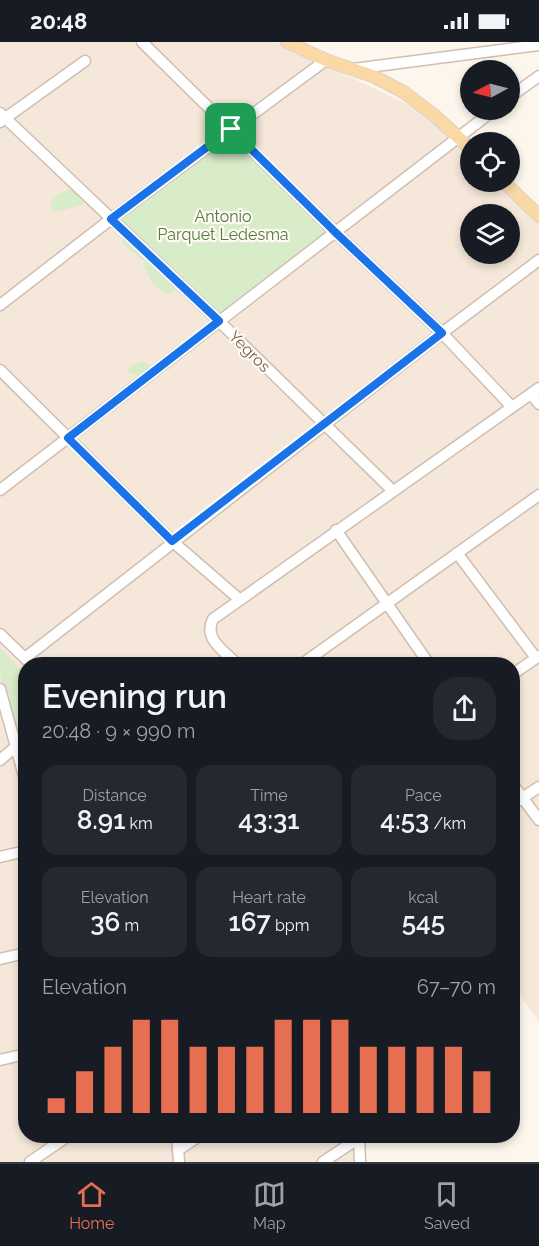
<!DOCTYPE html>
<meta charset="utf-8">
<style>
:root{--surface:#171b24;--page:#242831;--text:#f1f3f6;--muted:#9ea1a6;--line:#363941;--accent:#e76f51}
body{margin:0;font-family:Raleway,sans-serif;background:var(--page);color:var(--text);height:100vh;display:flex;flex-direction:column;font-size:22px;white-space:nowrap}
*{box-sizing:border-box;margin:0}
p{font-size:20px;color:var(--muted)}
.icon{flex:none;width:33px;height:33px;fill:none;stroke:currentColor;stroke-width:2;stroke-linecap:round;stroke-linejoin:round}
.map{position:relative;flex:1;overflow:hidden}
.panel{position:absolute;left:18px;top:615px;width:502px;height:486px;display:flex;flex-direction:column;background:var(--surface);border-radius:24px;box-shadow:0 3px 9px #0003}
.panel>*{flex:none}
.needle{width:39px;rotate:263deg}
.fabs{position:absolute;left:460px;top:18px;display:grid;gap:12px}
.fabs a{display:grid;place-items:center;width:60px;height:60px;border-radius:50%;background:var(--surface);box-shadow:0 3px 9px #0003;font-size:30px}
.pin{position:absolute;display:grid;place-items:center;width:51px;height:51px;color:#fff;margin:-26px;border-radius:12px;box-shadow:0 3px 9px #0006}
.round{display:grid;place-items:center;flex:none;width:63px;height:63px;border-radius:24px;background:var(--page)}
.head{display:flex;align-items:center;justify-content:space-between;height:102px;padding:0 24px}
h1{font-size:33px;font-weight:600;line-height:45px}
.metrics{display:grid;grid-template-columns:repeat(3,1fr);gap:9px;height:102px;padding:6px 24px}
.metrics div{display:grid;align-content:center;border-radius:15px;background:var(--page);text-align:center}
.metrics b{font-size:26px;font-weight:600}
.metrics small{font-size:16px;font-weight:400}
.metrics p{font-size:16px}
.chart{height:168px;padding:12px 24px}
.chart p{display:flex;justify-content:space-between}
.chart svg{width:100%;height:108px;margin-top:6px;stroke:var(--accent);stroke-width:6}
.status{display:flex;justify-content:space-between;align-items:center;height:42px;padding:0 30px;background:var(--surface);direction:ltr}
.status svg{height:16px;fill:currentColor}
.tabs{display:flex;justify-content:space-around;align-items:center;height:84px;border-top:2px solid var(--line);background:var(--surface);font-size:16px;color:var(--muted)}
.tabs a{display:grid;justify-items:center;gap:3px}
.tabs .active{color:var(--accent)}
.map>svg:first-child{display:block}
.residential{fill:#f5e8da;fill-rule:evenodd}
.green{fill:#d8ecc9}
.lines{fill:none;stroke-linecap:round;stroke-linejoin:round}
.minor-casing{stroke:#d1beb0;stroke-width:13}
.major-casing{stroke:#dad1cd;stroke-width:14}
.minor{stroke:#fff;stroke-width:10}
.major{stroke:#fbd9a5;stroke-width:12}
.route-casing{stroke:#fff;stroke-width:12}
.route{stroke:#1a73e8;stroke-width:8}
.labels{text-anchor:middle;stroke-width:4.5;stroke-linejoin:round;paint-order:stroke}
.park-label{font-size:16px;fill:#537a41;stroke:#fffaf3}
.street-label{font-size:16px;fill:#7a5c4d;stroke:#fffaf3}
</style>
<div class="status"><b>20:48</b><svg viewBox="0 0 49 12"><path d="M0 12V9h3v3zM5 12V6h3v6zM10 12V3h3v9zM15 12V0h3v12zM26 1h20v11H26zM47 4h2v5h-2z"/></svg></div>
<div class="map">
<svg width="539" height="1120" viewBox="0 0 539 1120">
<rect width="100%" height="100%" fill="#fdf6ec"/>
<path class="residential" d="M0,0H277L432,74L471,112V140H499L539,179V980L513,943V622H26V1094H361L362,1120H0ZM471,172H510V212H471Z"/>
<g class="green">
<polygon points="231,87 335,190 219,279 111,177"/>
<path d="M73,147L85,158L82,163L53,171C52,169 50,163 51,161C53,153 66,148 73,147Z"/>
<path d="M123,196L130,199L137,209L176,243L178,247L169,252C155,247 151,241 146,227L140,224H144L145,220L122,201Z"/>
<polygon points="143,319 150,323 151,326 141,333 128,331 129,324"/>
<polygon points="0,605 25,632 25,687 16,694 0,631"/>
</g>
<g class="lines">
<defs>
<g id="minor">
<polyline points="142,0 335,190 442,291 512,365"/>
<polyline points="353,27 539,3"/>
<polyline points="510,55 539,34"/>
<polyline points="0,71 219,279 393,449"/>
<polyline points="0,80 85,19"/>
<polyline points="0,263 111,177 326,18"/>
<polyline points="0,328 172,499 239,557"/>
<polyline points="531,352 539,362"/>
<polyline points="0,448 494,68"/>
<polyline points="336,488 429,622"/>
<polyline points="457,511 536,616"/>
<polyline points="0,592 31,622"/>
<polyline points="25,616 442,291 539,218"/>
<path d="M237,622C224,609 203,597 213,577L539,346"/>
<polyline points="302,622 539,453"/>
<polyline points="513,632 539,614"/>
<polyline points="0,647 26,741"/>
<polyline points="0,718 26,696"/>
<polyline points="513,743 539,778"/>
<polyline points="513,762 539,745"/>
<polyline points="0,815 26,809"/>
<polyline points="0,917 26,911"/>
<polyline points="0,1018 26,1012"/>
<polyline points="177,1094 179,1120"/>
<polyline points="359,1094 360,1120"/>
<polyline points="178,1108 199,1094"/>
<polyline points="30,1120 68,1094"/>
<polyline points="323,1120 362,1094"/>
</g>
<g id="major">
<polyline points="287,0 326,18 375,35 405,51 434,73 471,107"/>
<polyline points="504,140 539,174"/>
</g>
</defs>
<use href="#minor" class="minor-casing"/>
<use href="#major" class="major-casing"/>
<use href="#minor" class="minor"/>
<use href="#major" class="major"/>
</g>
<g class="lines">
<defs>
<polygon id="route" points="231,87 335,190 442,291 172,499 68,396 219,279 111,177"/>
</defs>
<use href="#route" class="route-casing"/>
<use href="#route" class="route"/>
</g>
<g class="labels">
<g class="park-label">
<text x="223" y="180">Antonio<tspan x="223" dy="18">Parquet Ledesma</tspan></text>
</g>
<g class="street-label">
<text transform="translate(250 309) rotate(45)" y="6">Yegros</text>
</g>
</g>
</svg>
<div class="fabs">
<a><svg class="needle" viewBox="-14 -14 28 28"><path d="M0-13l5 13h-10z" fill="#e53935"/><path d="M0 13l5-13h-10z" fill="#9ea1a6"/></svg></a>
<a><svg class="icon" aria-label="locate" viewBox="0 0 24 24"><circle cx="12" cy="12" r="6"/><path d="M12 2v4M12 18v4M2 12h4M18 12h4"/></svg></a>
<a><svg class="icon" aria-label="layers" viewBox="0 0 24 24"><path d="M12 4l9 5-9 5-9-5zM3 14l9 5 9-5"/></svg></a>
</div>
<div class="pin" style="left:231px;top:87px;background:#1e9e55"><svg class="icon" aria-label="arrive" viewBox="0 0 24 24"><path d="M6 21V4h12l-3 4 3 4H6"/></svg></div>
<section class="panel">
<div class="head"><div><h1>Evening run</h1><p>20:48 · 9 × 990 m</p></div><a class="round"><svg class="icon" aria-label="share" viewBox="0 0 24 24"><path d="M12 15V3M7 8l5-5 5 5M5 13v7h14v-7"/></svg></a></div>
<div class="metrics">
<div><p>Distance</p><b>8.91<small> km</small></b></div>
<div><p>Time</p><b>43:31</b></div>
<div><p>Pace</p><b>4:53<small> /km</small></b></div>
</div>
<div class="metrics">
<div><p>Elevation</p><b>36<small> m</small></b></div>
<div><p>Heart rate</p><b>167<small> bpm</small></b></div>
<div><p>kcal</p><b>545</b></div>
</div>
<div class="chart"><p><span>Elevation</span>67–70 m</p>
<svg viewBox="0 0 160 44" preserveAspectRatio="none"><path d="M5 44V38M15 44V27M25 44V17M35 44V6M45 44V6M55 44V17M65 44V17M75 44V17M85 44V6M95 44V6M105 44V6M115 44V17M125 44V17M135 44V17M145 44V17M155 44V27"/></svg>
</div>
</section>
</div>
<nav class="tabs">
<a class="active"><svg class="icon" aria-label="home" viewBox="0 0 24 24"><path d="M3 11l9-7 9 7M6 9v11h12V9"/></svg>Home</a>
<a><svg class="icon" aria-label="map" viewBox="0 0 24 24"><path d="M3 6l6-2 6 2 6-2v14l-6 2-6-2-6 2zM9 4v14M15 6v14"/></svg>Map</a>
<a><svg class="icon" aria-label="saved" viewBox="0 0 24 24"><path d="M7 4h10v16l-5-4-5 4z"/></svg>Saved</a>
</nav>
